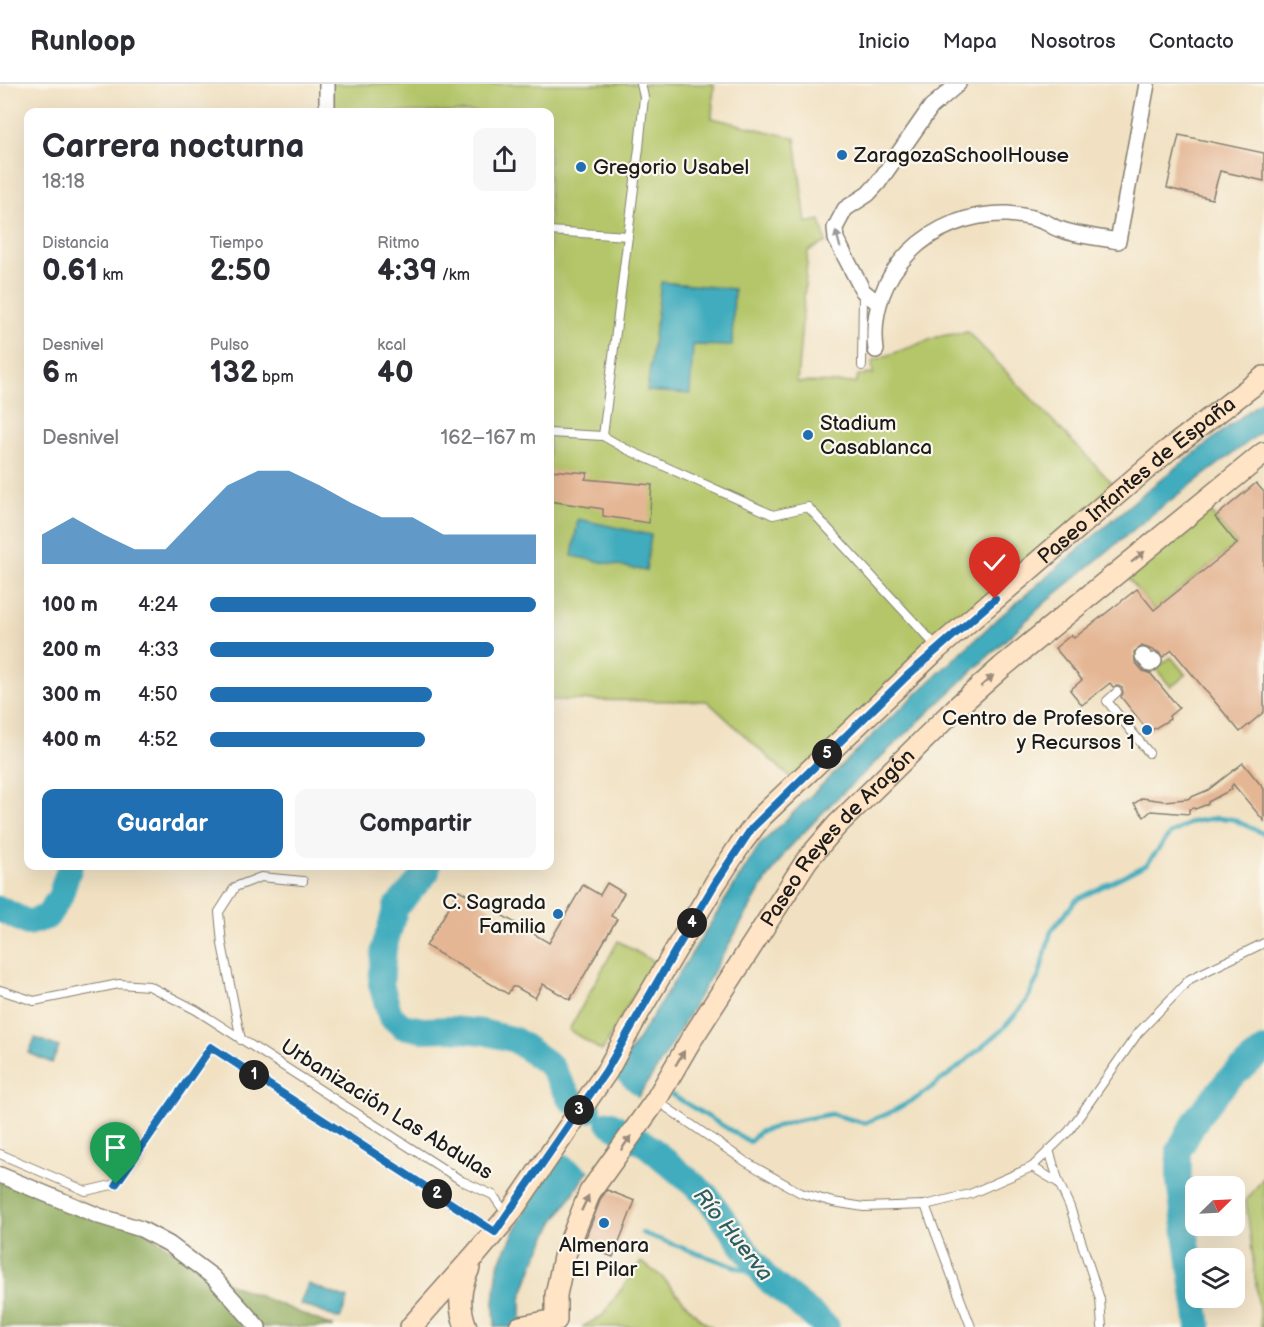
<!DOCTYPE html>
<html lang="es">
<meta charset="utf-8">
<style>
:root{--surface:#fff;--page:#f7f7f7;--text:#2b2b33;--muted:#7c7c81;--line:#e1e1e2;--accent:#1f6fb2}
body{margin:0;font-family:"Balsamiq Sans",sans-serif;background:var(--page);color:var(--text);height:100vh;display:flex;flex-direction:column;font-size:22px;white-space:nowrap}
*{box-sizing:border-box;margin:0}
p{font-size:20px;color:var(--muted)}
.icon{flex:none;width:33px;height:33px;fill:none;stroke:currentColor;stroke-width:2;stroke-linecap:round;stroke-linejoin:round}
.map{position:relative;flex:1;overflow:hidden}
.drawer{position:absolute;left:24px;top:24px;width:530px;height:762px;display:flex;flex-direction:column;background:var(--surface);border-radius:12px;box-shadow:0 6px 24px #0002}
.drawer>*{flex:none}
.needle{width:39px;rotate:66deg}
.fabs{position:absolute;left:1185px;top:1092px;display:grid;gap:12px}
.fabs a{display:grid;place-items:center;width:60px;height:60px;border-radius:12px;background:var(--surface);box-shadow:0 6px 24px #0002;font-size:30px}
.pin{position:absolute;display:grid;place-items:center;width:51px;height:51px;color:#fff;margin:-62px -26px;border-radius:50% 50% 50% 0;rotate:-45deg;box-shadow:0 0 6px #0007}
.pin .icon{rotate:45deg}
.km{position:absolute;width:30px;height:30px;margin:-15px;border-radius:50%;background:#222;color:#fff;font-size:16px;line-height:30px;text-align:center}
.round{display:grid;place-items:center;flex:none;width:63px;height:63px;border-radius:12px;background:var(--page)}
.headline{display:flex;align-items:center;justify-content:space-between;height:102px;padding:0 18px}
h1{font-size:33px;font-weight:700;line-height:45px}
.figures{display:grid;grid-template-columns:repeat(3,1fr);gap:9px;height:102px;padding:6px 18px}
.figures div{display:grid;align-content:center}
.figures b{font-size:30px;font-weight:700}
.figures small{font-size:16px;font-weight:400}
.figures p{font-size:16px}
.chart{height:168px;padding:12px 18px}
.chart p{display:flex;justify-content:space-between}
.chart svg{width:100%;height:108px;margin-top:6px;fill:var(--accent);opacity:.7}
.button{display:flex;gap:12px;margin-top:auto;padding:12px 18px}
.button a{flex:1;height:69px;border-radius:12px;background:var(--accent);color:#fff;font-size:24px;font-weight:700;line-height:69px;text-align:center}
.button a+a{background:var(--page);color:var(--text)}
ul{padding:0 18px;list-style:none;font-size:20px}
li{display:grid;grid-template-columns:96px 72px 1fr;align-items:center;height:45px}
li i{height:15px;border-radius:8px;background:var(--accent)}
header{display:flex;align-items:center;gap:36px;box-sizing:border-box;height:84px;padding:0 30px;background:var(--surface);border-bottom:2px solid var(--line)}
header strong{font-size:28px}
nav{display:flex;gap:33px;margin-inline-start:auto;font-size:21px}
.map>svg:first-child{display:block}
.green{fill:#b4c669;stroke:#687142;stroke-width:1.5}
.forest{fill:#8fab5d;stroke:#56643c;stroke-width:1.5}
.water{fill:#3facbd;stroke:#2e646c;stroke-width:1.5}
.pier{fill:#f1e1c2}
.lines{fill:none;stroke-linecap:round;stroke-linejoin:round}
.stream{stroke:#3facbd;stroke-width:4.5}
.river{stroke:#3facbd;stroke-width:26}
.building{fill:#e4b694}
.lane-casing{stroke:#867e6f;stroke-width:10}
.street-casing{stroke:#867e6f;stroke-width:18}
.secondary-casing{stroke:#867e6f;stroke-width:24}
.lane{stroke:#fff;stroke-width:8}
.street{stroke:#fff;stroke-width:15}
.secondary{stroke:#ffe4c6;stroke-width:21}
.oneway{fill:#999}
.oneway2{fill:#998a7a}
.route-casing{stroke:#fff;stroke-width:12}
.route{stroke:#1f6fb2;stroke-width:8}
.poi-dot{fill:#1f6fb2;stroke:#fbf7ec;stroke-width:2}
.labels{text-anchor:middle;stroke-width:4.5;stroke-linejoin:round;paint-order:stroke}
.poi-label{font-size:21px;fill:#1c1c1c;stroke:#fbf7ec;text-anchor:start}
.street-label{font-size:21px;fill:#1c1c1c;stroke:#fbf7ec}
.water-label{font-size:22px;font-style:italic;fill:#2c5d64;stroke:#fbf7ec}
</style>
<header>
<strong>Runloop</strong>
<nav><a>Inicio</a><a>Mapa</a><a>Nosotros</a><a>Contacto</a></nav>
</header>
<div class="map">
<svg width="1264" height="1243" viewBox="0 0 1264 1243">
<rect width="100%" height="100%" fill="#fbf7ec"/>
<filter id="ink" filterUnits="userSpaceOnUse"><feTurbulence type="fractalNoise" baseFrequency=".0167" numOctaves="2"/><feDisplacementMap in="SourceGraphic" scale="12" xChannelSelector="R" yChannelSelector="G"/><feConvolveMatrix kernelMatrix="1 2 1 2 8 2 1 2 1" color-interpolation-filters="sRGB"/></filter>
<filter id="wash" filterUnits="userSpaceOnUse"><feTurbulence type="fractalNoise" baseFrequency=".008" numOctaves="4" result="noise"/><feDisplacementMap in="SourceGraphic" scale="24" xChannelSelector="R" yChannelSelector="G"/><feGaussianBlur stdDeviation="1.35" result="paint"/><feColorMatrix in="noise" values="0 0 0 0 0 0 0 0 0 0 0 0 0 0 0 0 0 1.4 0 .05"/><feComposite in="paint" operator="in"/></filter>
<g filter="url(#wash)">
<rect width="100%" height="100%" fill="#f1e1c2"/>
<g class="green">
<polygon points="331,0 714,0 712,34 795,54 806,139 820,136 826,158 808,167 797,298 856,299 858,291 873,290 872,277 940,252 968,248 1116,403 793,696 707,617 549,616 549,28 331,28"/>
<polygon points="1208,424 1237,460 1154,526 1125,491"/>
<polygon points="1171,573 1186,591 1171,603 1156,585"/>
<polygon points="618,857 653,877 602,967 569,946"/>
<polygon points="1264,1093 1264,1243 1261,1243 1246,1117"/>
<polygon points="641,1178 661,1192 700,1235 712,1243 582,1243 602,1232"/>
</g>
<polygon class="forest" points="0,1091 141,1145 213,1193 334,1243 0,1243"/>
<g class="water">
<polygon points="661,198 734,205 732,262 693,261 690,310 647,307"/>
<polygon points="1264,315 1264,346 1155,428 1047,517 833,718 787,766 762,803 663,975 554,1138 535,1176 521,1215 521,1243 495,1243 494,1219 498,1182 527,1122 637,957 759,762 900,625 994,538 1145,408"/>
<polygon points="578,435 651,451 646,487 572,472"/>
<polygon points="35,954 59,963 52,979 29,969"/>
<polygon points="308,1200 348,1215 340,1235 300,1220"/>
</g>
<polygon class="pier" points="611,991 640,1015 591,1087 560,1067"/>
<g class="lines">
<g class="stream">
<polyline points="672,1011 750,1058 759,1048 794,1037 831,1030 864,1039 889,1029 917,1014 956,985 1002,946 1025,919 1039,892 1051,847 1076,816 1147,780 1170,750 1192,738 1215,734 1232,735 1264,750"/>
<polyline points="642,1149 766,1194"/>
</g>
<g class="river">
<polyline points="428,782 427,788 396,823 384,864 381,900 390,931 402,942 423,946 450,945 483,948 515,956 550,981 571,1016 589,1026"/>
<polyline points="0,825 28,839 47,833 60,813 70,782"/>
<polyline points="609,1039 648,1062 706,1111 766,1194 827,1243"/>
<polyline points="1199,1243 1179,1098 1179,1066 1199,1031 1228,996 1264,966"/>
</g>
</g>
<g id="blocks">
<g class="building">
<polygon points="1179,51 1264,69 1264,97 1220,87 1212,115 1167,104"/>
<polygon points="549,386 588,389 585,395 652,401 649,439 603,432 603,425 549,417"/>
<polygon points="1256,399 1264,408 1264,628 1240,648 1172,566 1163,573 1158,568 1142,562 1134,568 1135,578 1143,587 1151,590 1179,624 1169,632 1170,635 1149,648 1121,613 1123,609 1122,604 1118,602 1113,603 1110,599 1082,621 1070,606 1082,596 1055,564 1071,551 1074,554 1137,505 1154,526 1237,460 1215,433"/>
<polygon points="1243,679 1264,705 1264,737 1233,700 1231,703 1232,705 1208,718 1208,720 1195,725 1194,724 1189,725 1189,730 1151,727 1144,733 1134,720 1142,714 1164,717 1187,715 1208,706"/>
<polygon points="607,799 624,809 611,832 617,835 570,916 543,900 535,914 516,903 512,903 508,910 426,862 459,806 549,859 583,801 600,811"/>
<polygon points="607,1106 635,1117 613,1173 583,1161 601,1114"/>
</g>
</g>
</g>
<g filter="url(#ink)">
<use href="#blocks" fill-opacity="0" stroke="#867e6f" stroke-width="1.5"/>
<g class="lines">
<defs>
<g id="lane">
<polyline points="549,147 628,152"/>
<polyline points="862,282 863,208"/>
<polyline points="549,349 603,352 626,365 773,431 808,423 938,564"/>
<polyline points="603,352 639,64 644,13 641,0"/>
<polyline points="1117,608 1107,617 1149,669"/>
<polyline points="0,906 34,917 119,900 149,902 196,926 462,1097 493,1111 507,1131"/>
<polyline points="241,956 222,860 219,828 235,803 261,793 303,797"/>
<polyline points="657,1017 746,1078 801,1109 833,1118 864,1123 925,1121 970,1110 1032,1083 1069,1047 1138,949 1190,895 1264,859"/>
<polyline points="1049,1066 1059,1099"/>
<polyline points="0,1070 86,1107 116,1100 211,963 494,1147"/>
<polyline points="1032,1083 1059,1099 1070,1123 1100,1215 1102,1243"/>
<polyline points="925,1121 971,1243"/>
</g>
<g id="street">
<polyline points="327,0 327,28"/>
<polyline points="878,219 863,207 836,155 835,144 845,125 868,110 878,99 931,23 958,0"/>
<path d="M876,266C866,189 931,128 1007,130C1020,131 1035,133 1047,139C1051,141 1055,144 1059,145C1077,152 1099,153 1118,157L1147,0"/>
<polyline points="1143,572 1150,580 1154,577"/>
<polyline points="0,1091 99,1132 141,1145 169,1160 213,1193 258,1243"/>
</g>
<g id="secondary">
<path id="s1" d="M411,1243L476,1170L508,1132L607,987L639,928L716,798L740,761L761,733L938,564L1167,367L1264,293"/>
<path d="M466,1243C458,1222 459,1205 469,1184"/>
<path id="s2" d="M520,1243L556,1236V1211L564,1173L590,1108L656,1016L689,959L807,776L837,741L956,624L1002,583L1264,369"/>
</g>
</defs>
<use href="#lane" class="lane-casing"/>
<use href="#street" class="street-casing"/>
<use href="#secondary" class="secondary-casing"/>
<use href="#lane" class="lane"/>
<use href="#street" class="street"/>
<use href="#secondary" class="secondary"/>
</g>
<defs><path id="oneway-solid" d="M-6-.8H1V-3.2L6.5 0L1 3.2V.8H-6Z" transform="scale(1.5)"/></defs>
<use class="oneway" href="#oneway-solid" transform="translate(838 155) rotate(-105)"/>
<g class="oneway2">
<use href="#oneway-solid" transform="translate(1138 473) rotate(-39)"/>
<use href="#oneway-solid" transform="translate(987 597) rotate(-41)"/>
<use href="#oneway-solid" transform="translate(680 974) rotate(-59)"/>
<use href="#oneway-solid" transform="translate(626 1059) rotate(-55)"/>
<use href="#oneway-solid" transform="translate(585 1119) rotate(-65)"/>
</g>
</g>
<g class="lines" filter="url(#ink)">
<defs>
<polyline id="route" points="116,1100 211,963 495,1148 606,987 674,869 716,798 752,744 907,592 995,515"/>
</defs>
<use href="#route" class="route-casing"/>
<use href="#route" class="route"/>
</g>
<g class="poi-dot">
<circle cx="842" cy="71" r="6"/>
<circle cx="581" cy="83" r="6"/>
<circle cx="808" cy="351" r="6"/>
<circle cx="1147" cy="646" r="6"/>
<circle cx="558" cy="830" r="6"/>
<circle cx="604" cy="1139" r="6"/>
</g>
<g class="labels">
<g class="poi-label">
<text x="854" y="78">ZaragozaSchoolHouse</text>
<text x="593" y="90">Gregorio Usabel</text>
<text x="820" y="346">Stadium<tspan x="820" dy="24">Casablanca</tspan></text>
<text x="1135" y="641" text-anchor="end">Centro de Profesore<tspan x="1135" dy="24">y Recursos 1</tspan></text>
<text x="546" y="825" text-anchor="end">C. Sagrada<tspan x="546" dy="24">Familia</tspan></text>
<text x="604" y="1168" text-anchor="middle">Almenara<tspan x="604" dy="24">El Pilar</tspan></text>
</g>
<g class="street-label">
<text dy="7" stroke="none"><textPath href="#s1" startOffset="1125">Paseo Infantes de España</textPath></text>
<text dy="7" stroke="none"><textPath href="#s2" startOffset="604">Paseo Reyes de Aragón</textPath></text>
<text transform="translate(387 1025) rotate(32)" y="7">Urbanización Las Abdulas</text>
</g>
<g class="water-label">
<text transform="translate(734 1150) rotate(51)" y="8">Río Huerva</text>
</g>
</g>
</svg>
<div class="fabs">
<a><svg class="needle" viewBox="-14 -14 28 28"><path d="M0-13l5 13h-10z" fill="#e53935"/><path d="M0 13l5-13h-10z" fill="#7c7c81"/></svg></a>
<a><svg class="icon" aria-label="layers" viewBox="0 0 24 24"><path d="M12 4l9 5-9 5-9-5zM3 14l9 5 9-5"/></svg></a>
</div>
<div class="pin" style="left:116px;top:1100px;background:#1e9e55"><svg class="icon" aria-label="arrive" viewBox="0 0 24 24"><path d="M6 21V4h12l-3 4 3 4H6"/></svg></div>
<div class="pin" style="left:995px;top:515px;background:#d93025"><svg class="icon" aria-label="check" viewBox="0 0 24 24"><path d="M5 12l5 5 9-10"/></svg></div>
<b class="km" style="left:254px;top:991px">1</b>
<b class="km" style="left:437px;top:1110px">2</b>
<b class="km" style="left:579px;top:1026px">3</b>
<b class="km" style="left:692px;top:839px">4</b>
<b class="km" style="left:827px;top:670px">5</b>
<section class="drawer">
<div class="headline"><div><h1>Carrera nocturna</h1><p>18:18</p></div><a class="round"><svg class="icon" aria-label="share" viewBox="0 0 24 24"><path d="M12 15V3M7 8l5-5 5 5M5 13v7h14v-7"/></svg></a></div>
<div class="figures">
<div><p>Distancia</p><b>0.61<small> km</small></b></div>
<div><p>Tiempo</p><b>2:50</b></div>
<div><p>Ritmo</p><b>4:39<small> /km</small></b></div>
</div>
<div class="figures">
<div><p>Desnivel</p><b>6<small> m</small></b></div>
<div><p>Pulso</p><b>132<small> bpm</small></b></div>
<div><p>kcal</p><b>40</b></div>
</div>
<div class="chart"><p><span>Desnivel</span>162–167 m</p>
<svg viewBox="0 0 160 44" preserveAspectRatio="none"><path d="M0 44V32L10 25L20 32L30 38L40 38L50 25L60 12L70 6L80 6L90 12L100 19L110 25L120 25L130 32L140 32L150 32L160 32V44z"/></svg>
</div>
<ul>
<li><b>100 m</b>4:24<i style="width:100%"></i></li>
<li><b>200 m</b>4:33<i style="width:87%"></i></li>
<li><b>300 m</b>4:50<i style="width:68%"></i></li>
<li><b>400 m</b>4:52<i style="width:66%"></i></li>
</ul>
<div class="button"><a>Guardar</a><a>Compartir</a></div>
</section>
</div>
